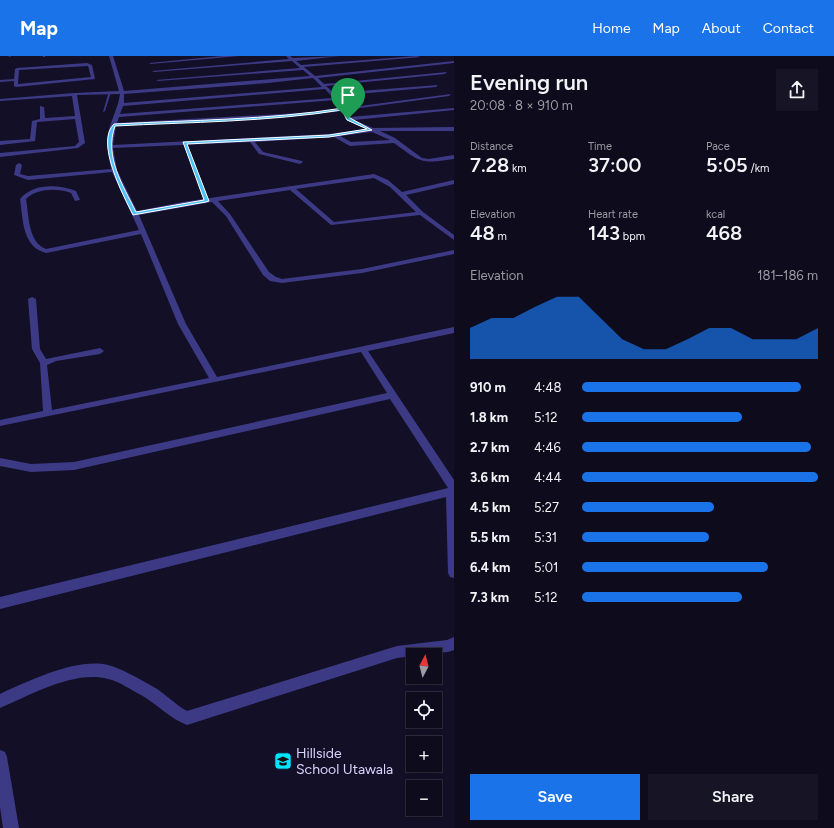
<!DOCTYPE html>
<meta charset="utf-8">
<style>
:root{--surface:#0e0b1c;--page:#171425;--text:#f1f3f6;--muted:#9b9ba3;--line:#2e2b3b;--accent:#1a73e8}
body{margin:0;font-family:Figtree,sans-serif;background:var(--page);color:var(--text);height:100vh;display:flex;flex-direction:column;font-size:15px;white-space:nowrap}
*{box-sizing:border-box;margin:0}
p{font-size:13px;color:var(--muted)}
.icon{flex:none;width:22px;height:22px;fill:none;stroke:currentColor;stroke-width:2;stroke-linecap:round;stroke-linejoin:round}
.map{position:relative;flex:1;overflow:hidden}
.details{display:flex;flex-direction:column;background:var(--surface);width:380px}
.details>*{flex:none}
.needle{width:26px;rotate:7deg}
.fabs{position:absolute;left:406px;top:592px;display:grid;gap:8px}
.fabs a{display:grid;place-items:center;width:36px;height:36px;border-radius:0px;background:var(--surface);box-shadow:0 2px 6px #0003,0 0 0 1px var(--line);font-size:20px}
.pin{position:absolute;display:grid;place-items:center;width:34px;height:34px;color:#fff;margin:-41px -17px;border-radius:50% 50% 50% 0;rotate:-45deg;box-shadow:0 0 4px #0007}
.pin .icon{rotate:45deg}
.round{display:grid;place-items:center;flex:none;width:42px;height:42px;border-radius:0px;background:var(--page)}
.summary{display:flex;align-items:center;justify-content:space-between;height:68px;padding:0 16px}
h1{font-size:22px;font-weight:600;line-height:30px}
.figures{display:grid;grid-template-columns:repeat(3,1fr);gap:6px;height:68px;padding:4px 16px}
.figures div{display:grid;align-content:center}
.figures b{font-size:20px;font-weight:600}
.figures small{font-size:11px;font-weight:400}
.figures p{font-size:11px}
.chart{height:112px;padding:8px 16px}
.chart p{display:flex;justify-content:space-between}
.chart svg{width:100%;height:72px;margin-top:4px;fill:var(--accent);opacity:.7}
.cta{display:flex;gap:8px;margin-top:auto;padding:8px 16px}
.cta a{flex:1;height:46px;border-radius:0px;background:var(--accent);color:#fff;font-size:16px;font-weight:600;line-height:46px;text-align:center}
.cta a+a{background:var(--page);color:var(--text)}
ul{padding:0 16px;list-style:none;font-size:13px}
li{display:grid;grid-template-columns:64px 48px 1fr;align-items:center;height:30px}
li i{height:10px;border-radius:5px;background:var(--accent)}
header{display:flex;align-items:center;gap:24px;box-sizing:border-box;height:56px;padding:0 20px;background:var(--accent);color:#fff}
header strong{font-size:19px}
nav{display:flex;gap:22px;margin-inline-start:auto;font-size:14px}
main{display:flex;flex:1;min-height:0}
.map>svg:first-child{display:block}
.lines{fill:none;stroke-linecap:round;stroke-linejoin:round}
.service{fill:#3d3a85;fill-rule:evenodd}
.minor{fill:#3d3a85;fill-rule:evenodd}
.route{fill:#4fc3f7;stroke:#fff;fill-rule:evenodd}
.labels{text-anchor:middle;stroke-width:3;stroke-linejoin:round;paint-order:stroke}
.near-poi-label{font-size:14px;fill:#d9d4ff;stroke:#130f26;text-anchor:start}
</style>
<header>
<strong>Map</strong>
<nav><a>Home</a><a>Map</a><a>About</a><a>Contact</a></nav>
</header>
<main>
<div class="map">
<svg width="454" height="772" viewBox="0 0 454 772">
<rect width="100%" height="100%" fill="#130f26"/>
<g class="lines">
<g class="service">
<polygon points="8,0 11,0 10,1"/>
<rect x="43" y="0" width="2" height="1"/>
<polygon points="109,35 111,36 105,55 103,56"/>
<polygon points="184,86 186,87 208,145 207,146 204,145"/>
</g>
<g class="minor">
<path d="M109,0H113L124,35L310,20L303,14L158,25L156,24L300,12L292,5L154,16L152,15L289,3L286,0H290L293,2L340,0L296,5L301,9L416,0L421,1L304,11L315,20L454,5V7L318,22L324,28L447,16L445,18L326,30L334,37L438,29L436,31L336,40L345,52L451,38L449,40L346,54L350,61L454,52V54L354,64L373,72L454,71V75H380L395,82L422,102L429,103L454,99V103C420,108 422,107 394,87L350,90L334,81L255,86L263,96L302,105L303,106L300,108L259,98L250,86L113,92L117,114L137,155L183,146L374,118L388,124L402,136L454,124V128L406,139L423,156L454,179V184L420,159L331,169L290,134L218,145L230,158L269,216L276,221L282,223L362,213L454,194V198L362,217L282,227L270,225L263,219L226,160L212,146L139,159L186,268L217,321L454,271V277L368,295L454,424V522L450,521L448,517L446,441L0,553V541L448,432L390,343L74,414L31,416L0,410V402L31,408L74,406L387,337L361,296L0,370V364L43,355L40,307L32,293L28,243L32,241L36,243L40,293L46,303L100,292L104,295L100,298L56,305L47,309L52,354L209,322L178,268L141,178L46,197C22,191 23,163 20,143C33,127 58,128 76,135L80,144L75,145L71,137C57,132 37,132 26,143C29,160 28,186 46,193L139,174L112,116L28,124L14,119L16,109L19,107L22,109L20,118L28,120L111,113C109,101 106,89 108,78C111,64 118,52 120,38L77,39L85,87L78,92L0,101V97L75,90L79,86L75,63L37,66L35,85L0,89V85L30,83L32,65L40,63V50L44,51L45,62L75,60L72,40L0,45V43L74,37L119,35ZM313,22L322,31L124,47V38L268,27ZM325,33L333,42L120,58L123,50ZM335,44L340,52L317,56L117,67L119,61ZM342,55L346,64L366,73L329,78L113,89L116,70L317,58ZM372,76L390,84L351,86L340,80ZM374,122L390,131L416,156L334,166L296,133Z"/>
<polygon points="222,0 239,0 151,8 149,7"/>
<path d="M87,7L92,9L95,23L16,31L14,30V25L0,26V24L14,23L15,13L17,12ZM88,10L91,21L18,28L19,14Z"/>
<path d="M454,581V594L448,596L413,599V600L397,602L187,669C169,662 157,648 141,639C131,634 119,625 108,623C74,614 31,639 0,652V638L6,635C34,623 77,602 108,609C123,613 139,623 152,630C165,637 174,648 187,655L397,590L447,584Z"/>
<polygon points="0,694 5,696 7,701 19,772 3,772 0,751"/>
</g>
</g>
<path class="route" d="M343,52L350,62L372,74L329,81L187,88L209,145L206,146L133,159C123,139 95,86 114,68C190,64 268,64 343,52ZM342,54L347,64L367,73L329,79L183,86L204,144L136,156C123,129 104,101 115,70C191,66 267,66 342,54Z"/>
<defs>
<symbol id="school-square" viewBox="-11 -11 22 22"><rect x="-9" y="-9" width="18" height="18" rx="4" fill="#00e5ff" stroke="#130f26"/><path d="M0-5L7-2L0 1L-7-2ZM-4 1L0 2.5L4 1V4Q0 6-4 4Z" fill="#111"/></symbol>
</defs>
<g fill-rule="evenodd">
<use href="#school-square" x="273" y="695" width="20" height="20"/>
</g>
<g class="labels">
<g class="near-poi-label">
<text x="296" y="702">Hillside<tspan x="296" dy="16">School Utawala</tspan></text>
</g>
</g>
</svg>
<div class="fabs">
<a><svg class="needle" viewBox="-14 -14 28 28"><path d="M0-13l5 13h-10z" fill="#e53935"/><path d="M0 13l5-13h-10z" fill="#9b9ba3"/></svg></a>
<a><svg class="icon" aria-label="locate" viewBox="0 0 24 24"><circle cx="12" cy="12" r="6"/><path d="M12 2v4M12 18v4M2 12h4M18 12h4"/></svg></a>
<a>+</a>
<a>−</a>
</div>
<div class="pin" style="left:348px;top:63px;background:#1e9e55"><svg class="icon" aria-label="arrive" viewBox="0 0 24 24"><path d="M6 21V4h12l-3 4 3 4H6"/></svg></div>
</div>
<section class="details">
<div class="summary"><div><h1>Evening run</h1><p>20:08 · 8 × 910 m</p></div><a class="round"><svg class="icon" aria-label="share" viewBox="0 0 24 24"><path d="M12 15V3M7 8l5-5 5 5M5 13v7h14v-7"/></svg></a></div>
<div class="figures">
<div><p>Distance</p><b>7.28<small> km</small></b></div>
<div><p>Time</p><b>37:00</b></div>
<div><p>Pace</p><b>5:05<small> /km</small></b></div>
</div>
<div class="figures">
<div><p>Elevation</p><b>48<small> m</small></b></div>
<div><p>Heart rate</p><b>143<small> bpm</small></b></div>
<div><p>kcal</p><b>468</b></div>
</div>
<div class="chart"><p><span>Elevation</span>181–186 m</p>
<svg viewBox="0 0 160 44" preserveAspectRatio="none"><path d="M0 44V25L10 19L20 19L30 12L40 6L50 6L60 19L70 32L80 38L90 38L100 32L110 25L120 25L130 32L140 32L150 32L160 25V44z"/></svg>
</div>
<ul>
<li><b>910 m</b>4:48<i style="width:93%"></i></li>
<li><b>1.8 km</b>5:12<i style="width:68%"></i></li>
<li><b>2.7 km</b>4:46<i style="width:97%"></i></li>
<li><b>3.6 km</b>4:44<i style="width:100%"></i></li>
<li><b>4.5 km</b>5:27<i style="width:56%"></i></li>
<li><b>5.5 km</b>5:31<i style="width:54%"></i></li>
<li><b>6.4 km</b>5:01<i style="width:79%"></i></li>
<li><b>7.3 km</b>5:12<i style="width:68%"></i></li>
</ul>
<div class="cta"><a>Save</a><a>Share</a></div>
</section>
</main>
